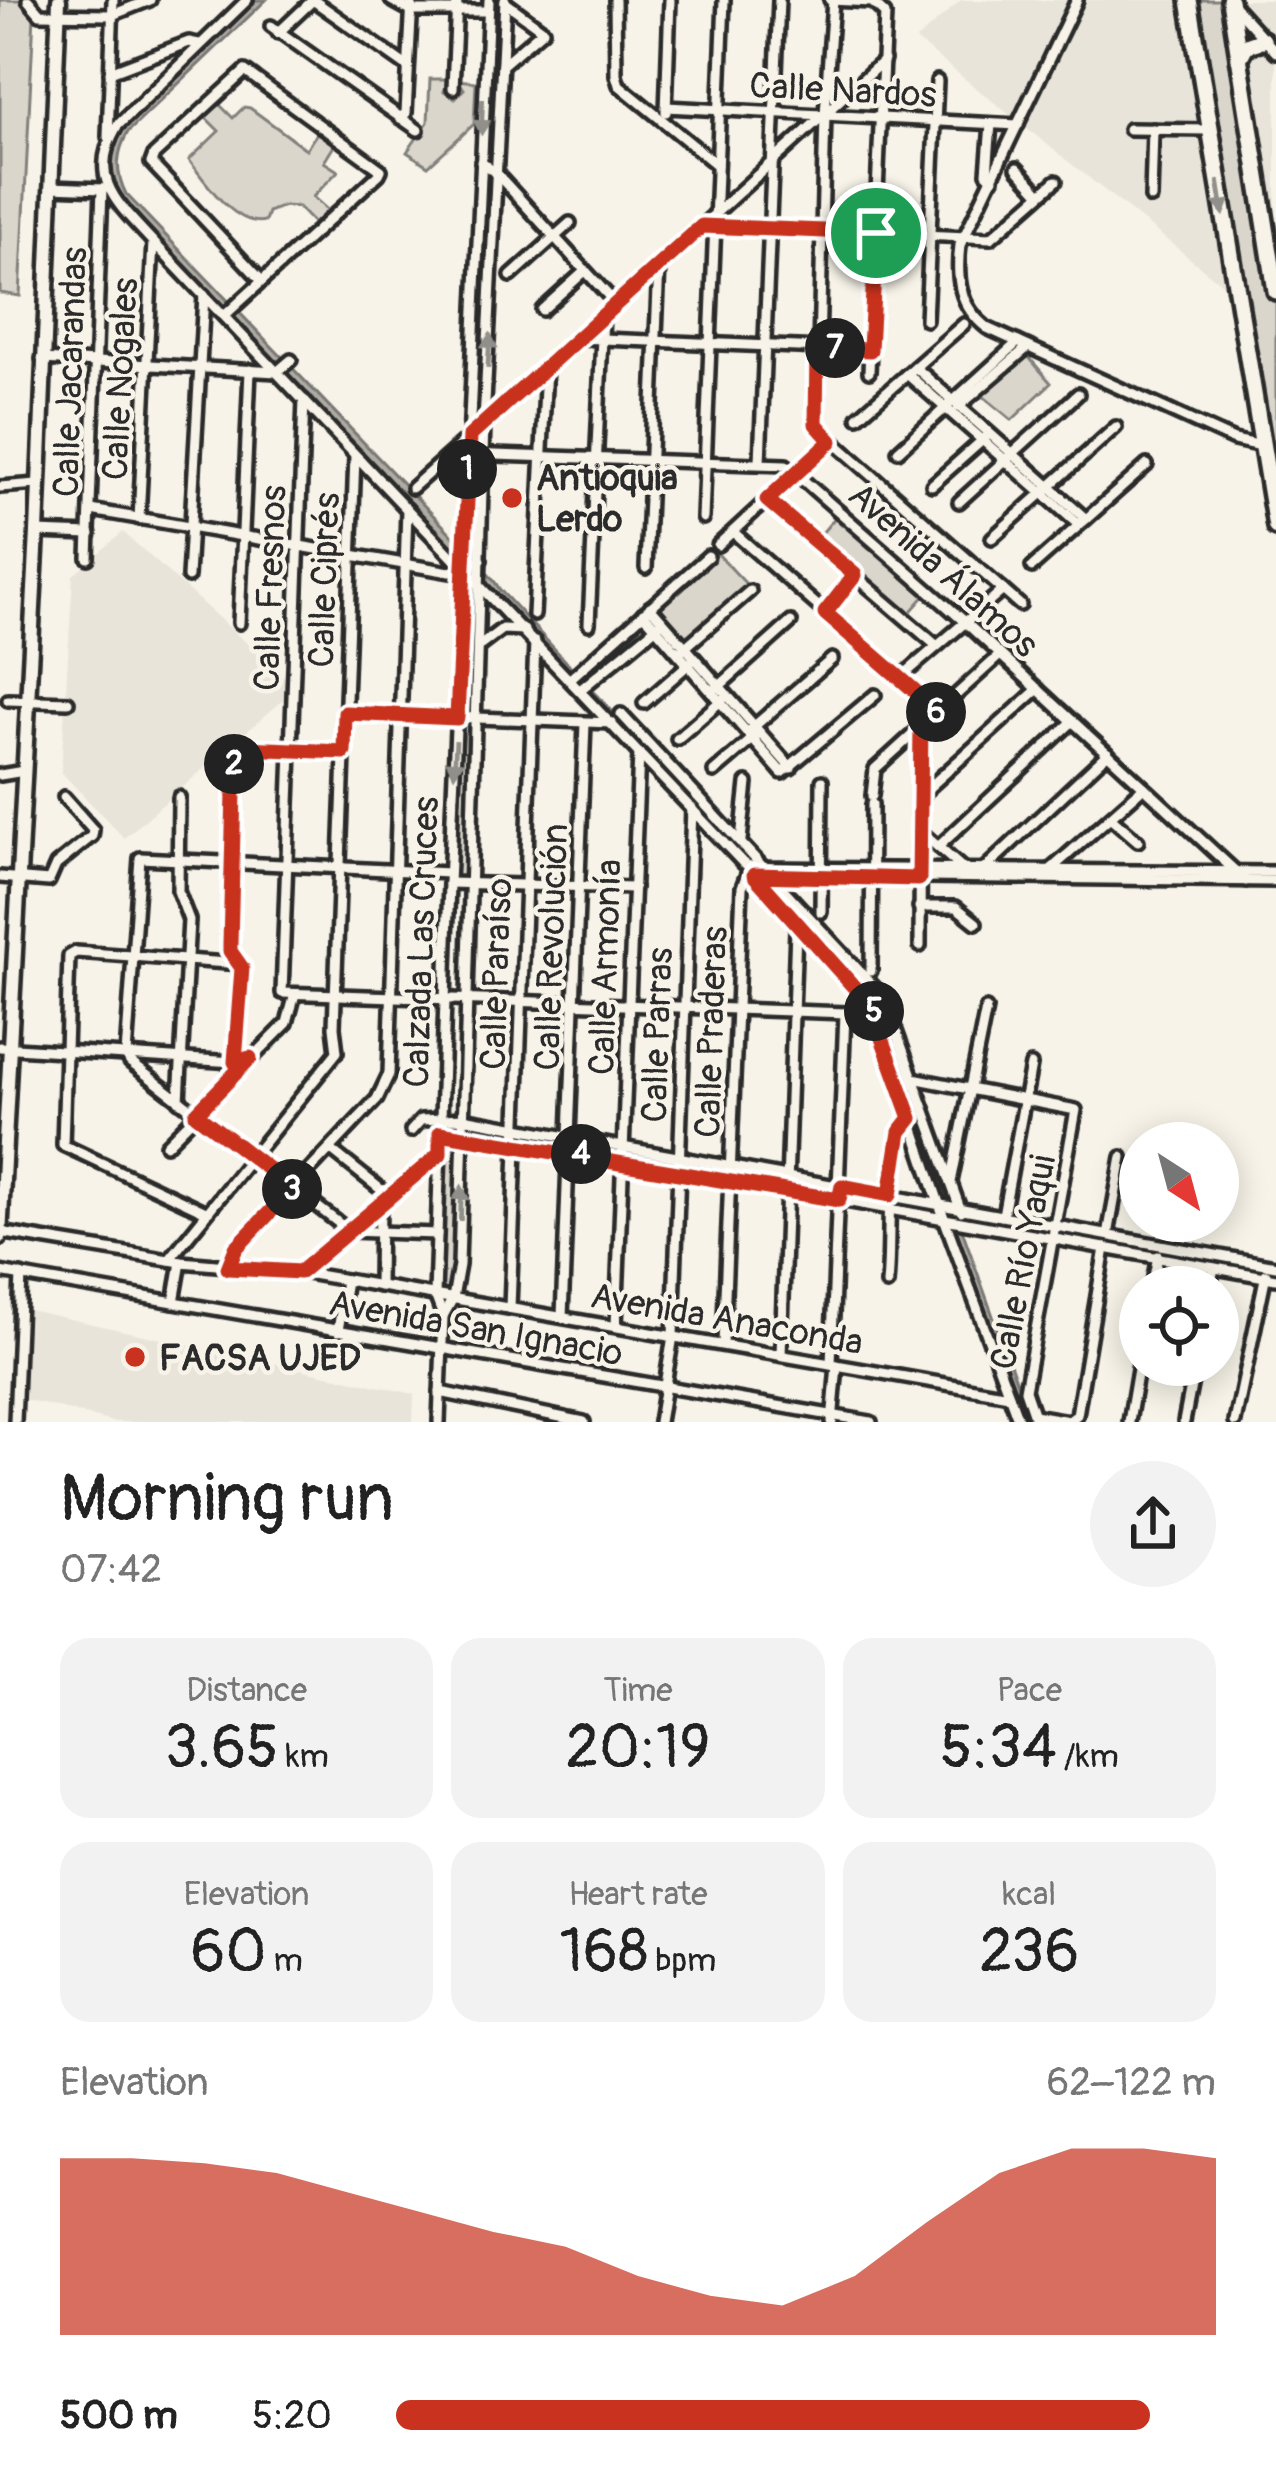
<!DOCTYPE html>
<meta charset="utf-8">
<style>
:root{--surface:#fff;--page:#f2f2f2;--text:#222;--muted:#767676;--accent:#c8321e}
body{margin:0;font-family:Pangolin,sans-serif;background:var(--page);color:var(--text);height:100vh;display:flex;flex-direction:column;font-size:45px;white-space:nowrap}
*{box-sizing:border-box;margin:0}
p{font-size:39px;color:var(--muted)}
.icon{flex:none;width:66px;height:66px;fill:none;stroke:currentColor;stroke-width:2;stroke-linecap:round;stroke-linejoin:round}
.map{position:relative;height:1422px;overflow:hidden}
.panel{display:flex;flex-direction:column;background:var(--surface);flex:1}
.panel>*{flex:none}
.needle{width:78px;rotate:144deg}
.buttons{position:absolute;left:1119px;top:1122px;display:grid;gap:24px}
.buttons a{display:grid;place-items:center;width:120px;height:120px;border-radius:50%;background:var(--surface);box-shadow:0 6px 30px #0003;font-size:60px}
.pin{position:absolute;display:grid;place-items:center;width:102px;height:102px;color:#fff;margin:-51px;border:6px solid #fff;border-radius:50%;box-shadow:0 3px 12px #0007}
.km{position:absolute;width:60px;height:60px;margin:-30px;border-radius:50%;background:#222;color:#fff;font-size:33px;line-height:60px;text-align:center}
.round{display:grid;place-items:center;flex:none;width:126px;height:126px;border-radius:63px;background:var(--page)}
.summary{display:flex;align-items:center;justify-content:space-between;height:204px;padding:0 60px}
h1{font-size:66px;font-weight:600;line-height:90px}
.figures{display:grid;grid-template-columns:repeat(3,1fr);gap:18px;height:204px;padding:12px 60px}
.figures div{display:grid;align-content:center;border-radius:30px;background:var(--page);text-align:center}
.figures b{font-size:60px;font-weight:600}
.figures small{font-size:33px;font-weight:400}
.figures p{font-size:33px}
.chart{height:336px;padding:24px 60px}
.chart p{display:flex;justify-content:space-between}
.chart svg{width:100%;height:216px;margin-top:12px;fill:var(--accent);opacity:.7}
ul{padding:0 60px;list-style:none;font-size:39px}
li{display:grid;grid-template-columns:192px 144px 1fr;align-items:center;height:90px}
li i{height:30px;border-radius:15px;background:var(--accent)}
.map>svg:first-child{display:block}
.built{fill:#e8e4da}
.green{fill:#dad6cc;stroke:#82807c;stroke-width:3}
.water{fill:#afaca4;stroke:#7a7874;stroke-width:3}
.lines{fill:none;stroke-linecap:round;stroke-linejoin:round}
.minor-casing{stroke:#2b2b2b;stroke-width:18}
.major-casing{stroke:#2b2b2b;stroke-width:21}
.highway-casing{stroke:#2b2b2b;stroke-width:24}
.minor{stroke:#f7f3e8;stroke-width:9}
.major{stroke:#f7f3e8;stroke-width:12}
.highway{stroke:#f7f3e8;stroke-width:15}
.oneway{fill:#918f8a}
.route-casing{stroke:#fff;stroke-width:24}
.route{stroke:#c8321e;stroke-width:15}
.poi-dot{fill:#c8321e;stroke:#f7f3e8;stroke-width:4.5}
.labels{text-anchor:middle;stroke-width:9;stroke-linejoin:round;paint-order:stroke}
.street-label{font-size:36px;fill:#2b2b2b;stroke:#f7f3e8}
.poi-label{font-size:36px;font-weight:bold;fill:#2b2b2b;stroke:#f7f3e8;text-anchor:start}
</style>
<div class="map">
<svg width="1276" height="1422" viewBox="0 0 1276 1422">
<rect width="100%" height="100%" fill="#f7f3e8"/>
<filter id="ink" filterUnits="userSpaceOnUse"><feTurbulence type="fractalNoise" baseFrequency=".00833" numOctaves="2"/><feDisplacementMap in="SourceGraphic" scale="24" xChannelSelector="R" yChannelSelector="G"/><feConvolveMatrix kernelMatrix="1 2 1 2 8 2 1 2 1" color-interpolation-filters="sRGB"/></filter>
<g filter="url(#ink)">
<g class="built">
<polygon points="961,0 1276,0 1276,327 916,40"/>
<polygon points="123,532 290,682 289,695 124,838 61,772 73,575"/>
<polygon points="24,1309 414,1394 413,1422 113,1422 23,1399"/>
</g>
<g class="green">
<polygon points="0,0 25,0 34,15 20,296 0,293"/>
<polygon points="1191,0 1228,0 1276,292 1276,518"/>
<polygon points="430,79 450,79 444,91 455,98 464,89 458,80 476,82 474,124 428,166 407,152 428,122"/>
<path d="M217,102L233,118L244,107L250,108L306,149L319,130L337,141L324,162L338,171L313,197L332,214L318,228L298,207L284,206L268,212L265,221C236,228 205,182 189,160L219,131L204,116Z"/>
<polygon points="1026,354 1051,383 1012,420 978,392"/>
<polygon points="838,514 928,592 905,618 816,540"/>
<polygon points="716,552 747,585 685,642 655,609"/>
<polygon points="467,723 472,725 466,877 463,879 455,875 459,730"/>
<polygon points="469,1125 937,1208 468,1130"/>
<polygon points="452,1141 458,1145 455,1280 451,1293 444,1295 438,1288 442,1155 445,1144"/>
</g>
<path class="water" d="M252,0H266L128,132C116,153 115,172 126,194L457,540C470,559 489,570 500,590L872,992L885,1015L1031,1422H1025L880,1016L868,993L760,873L501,604L469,563L411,509L117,195C106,172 109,150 119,128Z"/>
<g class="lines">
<defs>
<g id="minor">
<polyline points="28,0 40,14 112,15 150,0"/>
<path d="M247,0L117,126C86,179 118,204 153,242L743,863L754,868L1276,872"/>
<polyline points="391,0 411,11 488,11"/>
<polyline points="615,0 616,75 619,85 717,165"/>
<polyline points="830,0 872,2 885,14 869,372"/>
<polyline points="833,0 825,114 817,427 1020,605"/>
<path d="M1077,0L960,245C956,279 959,306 987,328L1234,440L1262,446"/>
<polyline points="1235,7 1276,52"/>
<polyline points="271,26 418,130"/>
<polyline points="278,33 313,0 408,67"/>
<polyline points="502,65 543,30 505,2"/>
<polyline points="110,72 189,42 199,44"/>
<polyline points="453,88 457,0"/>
<polyline points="666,107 1018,125"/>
<polyline points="666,112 670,0"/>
<polyline points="400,118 406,113 412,0"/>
<polyline points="991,124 987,173 993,179"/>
<polyline points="1129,129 1210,130"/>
<polyline points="108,137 113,0"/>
<polyline points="481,162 497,174 616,304"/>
<polyline points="1017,168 1041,194"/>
<polyline points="50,187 104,189"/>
<polyline points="1151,198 1153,129"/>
<polyline points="714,226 991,238 1056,181"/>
<polyline points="511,276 570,223"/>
<polyline points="542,310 585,271"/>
<polyline points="224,316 379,174 381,170 245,71 154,155 151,163 262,281"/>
<polyline points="926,320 937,81"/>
<polyline points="578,338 870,350"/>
<polyline points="42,359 277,372 291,360"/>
<polyline points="915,367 1086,519"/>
<polyline points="907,374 1079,525"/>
<polyline points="304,400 282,993 875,1014"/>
<polyline points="958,407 1028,347"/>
<polyline points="858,417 964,324"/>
<polyline points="483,425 884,60"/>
<polyline points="898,451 1018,342"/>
<polyline points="468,454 786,465 965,622 1246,881"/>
<polyline points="760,462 779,0"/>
<polyline points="932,485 986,437"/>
<polyline points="0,487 37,484"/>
<polyline points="412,488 470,436"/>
<polyline points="767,500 937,646"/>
<polyline points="959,502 1078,394"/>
<polyline points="91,510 450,572 481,560"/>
<polyline points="703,518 724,0"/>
<polyline points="139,519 153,242"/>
<polyline points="37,532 90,534"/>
<polyline points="733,532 938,711"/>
<polyline points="992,538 1116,427"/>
<polyline points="718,545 831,441"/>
<polyline points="88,558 102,189"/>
<polyline points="1032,567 1147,465"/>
<polyline points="646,568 659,265"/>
<polyline points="188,577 204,295"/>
<polyline points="650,607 791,768"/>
<polyline points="643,613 782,773 875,695"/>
<polyline points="825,613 855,576"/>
<polyline points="534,615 546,367"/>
<polyline points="239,623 250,370"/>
<polyline points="589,624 603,315"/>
<polyline points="481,645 502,629 524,630"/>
<polyline points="682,650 750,591"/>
<polyline points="900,678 1003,590"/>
<polyline points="570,679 708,556"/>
<polyline points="716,689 791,622"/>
<polyline points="580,690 659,625"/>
<polyline points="8,700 68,702"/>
<polyline points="644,703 691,662"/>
<polyline points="345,713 612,723"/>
<polyline points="621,714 877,990 891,1017 961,1211"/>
<polyline points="751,729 832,659"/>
<polyline points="677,739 723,699"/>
<polyline points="714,772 756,736"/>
<polyline points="0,775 24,771"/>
<polyline points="922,794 1038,689"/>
<polyline points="872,796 875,769 1000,655"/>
<polyline points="179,797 178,891 189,920 179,1101"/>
<polyline points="1110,817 1138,841"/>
<polyline points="921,832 962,868"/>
<polyline points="741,840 747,783"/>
<polyline points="938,847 1073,721"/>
<polyline points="752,867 754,875 860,989 875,1014 944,1218 1019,1422"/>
<polyline points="983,870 1108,753"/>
<polyline points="1049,871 1144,787"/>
<polyline points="755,875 1276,881"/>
<polyline points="0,877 49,881 56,865 92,836 93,830 64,797"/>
<polyline points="449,883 634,888"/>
<polyline points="919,907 956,907 976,923"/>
<polyline points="821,912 822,781"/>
<polyline points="920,946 921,726"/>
<polyline points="241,964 230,951 229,943 235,755 243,748 344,752"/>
<polyline points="871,971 872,804"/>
<polyline points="0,1047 234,1062 250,1058"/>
<polyline points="234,1062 241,964"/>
<polyline points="913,1078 1076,1110 1025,1390 1036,1422"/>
<polyline points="411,1131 421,1120 463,1118 1276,1266"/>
<polyline points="440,1133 569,1151 1276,1279"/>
<polyline points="166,1145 287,1023 295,994"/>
<polyline points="330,1149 389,1196"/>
<polyline points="951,1182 986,1009"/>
<polyline points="206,1212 63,1145 69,956 76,952 241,964"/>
<polyline points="1003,1215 1031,1065"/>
<polyline points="0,1232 181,1262 300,1272 1009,1395"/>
<polyline points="437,1234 349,1231 130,1062 126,1055 140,858 449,873"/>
<polyline points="1108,1235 1122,1157"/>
<polyline points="169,1260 337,1052 334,1027 355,456"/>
<polyline points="228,1267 236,1248 377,1099 389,1074 407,509"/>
<polyline points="0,1272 871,1422"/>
<polyline points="300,1272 440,1154"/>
<path d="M887,1284C892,1235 882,1157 911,1118"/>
<polyline points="379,1286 380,1204"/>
<polyline points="1152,1287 1158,1256"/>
<polyline points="1210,1287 1214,1268"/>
<polyline points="174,1302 181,1262"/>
<polyline points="510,1308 535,642"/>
<polyline points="443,1316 453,1298 459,1265 484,423 505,0"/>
<polyline points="562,1317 585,723"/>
<polyline points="616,1326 639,753"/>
<polyline points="338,1331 346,1280"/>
<polyline points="723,1344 742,887 750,866"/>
<polyline points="781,1355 796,929 793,917"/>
<polyline points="831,1364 845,1013"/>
<polyline points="440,1392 584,1422"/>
<polyline points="1034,1415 1069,1421 1077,1415 1105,1248"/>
<polyline points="15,1422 21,1275"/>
<polyline points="439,1422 443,1316 435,1295 449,883 489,0"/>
<polyline points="659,1422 673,1336 692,808"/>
<polyline points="832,1422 837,1365"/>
<polyline points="1129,1422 1140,1357"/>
<polyline points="1184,1422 1195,1365"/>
<polyline points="1235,1422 1266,1274"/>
</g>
<polyline id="major" points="0,1237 37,532 59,0"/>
<g id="highway">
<polyline points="1189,0 1276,527"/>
<polyline points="1230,0 1276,291"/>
<polyline points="1239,59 1246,46 1263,40"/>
</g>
</defs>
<use href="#minor" class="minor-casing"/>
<use href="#major" class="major-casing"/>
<use href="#highway" class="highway-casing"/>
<use href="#minor" class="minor"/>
<use href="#major" class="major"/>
<use href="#highway" class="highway"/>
</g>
<defs><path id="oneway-solid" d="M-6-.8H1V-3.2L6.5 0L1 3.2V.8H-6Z" transform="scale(3)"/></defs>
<g class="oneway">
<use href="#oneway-solid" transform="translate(482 117) rotate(92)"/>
<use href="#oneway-solid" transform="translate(1221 198) rotate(81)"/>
<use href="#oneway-solid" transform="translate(489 351) rotate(-86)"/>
<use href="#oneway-solid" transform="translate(455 758) rotate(93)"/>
<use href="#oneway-solid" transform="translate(461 1203) rotate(-88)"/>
</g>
</g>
<g class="lines" filter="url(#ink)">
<defs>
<polygon id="route" points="702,226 876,233 870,350 817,348 816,424 831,441 767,500 855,575 825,613 938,711 921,726 919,879 754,875 870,1005 911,1118 900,1132 890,1195 842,1186 839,1200 440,1133 440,1154 300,1272 228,1268 236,1248 293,1188 196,1114 250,1058 235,1062 242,968 230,951 230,943 235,755 243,748 344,752 345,713 457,718 470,436"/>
</defs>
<use href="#route" class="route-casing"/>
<use href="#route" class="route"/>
</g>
<g class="poi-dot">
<circle cx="512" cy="498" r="12"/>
<circle cx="135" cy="1357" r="12"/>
</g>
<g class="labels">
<g class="street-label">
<text transform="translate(843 89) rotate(3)" y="13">Calle Nardos</text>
<text transform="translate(69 372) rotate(-88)" y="13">Calle Jacarandas</text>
<text transform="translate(119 379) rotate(-87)" y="13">Calle Nogales</text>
<text transform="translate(944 569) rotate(42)" y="13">Avenida Álamos</text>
<text transform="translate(323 580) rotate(-88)" y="13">Calle Ciprés</text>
<text transform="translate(269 588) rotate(-88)" y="13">Calle Fresnos</text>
<text transform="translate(420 942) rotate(-88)" y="13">Calzada Las Cruces</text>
<text transform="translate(550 947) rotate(-88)" y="13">Calle Revolución</text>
<text transform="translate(604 967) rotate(-88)" y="13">Calle Armonía</text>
<text transform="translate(495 974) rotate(-88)" y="13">Calle Paraíso</text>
<text transform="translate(710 1032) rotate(-88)" y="13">Calle Praderas</text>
<text transform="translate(656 1035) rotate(-88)" y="13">Calle Parras</text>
<text transform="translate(1022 1262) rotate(-79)" y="13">Calle Río Yaqui</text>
<text transform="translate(727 1318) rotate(10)" y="13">Avenida Anaconda</text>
<text transform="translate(476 1327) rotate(10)" y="13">Avenida San Ignacio</text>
</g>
<g class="poi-label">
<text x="536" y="490">Antioquia<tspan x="536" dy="41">Lerdo</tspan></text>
<text x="159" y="1370">FACSA UJED</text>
</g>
</g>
</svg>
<div class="buttons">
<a><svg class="needle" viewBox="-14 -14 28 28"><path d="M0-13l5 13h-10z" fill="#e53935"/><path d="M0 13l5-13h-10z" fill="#767676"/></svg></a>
<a><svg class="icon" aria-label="locate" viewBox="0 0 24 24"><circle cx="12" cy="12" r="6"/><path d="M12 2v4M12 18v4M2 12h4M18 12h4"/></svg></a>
</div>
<div class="pin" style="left:876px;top:233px;background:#1e9e55"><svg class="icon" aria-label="arrive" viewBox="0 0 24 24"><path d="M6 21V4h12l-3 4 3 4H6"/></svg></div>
<b class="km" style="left:467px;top:469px">1</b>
<b class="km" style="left:234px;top:764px">2</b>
<b class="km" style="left:292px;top:1189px">3</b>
<b class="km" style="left:581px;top:1154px">4</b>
<b class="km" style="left:874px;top:1011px">5</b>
<b class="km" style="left:936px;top:712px">6</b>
<b class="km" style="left:835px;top:348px">7</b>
</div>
<section class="panel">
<div class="summary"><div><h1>Morning run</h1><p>07:42</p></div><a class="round"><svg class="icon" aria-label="share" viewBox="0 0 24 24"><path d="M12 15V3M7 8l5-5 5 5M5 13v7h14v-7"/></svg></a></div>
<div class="figures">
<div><p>Distance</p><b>3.65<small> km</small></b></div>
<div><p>Time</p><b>20:19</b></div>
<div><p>Pace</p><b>5:34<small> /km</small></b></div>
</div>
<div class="figures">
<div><p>Elevation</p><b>60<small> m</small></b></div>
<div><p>Heart rate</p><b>168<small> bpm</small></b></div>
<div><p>kcal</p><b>236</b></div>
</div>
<div class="chart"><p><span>Elevation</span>62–122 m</p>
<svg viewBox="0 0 160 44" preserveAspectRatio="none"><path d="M0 44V8L10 8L20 9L30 11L40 15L50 19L60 23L70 26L80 32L90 36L100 38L110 32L120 21L130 11L140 6L150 6L160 8V44z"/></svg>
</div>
<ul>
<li><b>500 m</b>5:20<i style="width:92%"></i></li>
</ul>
</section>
